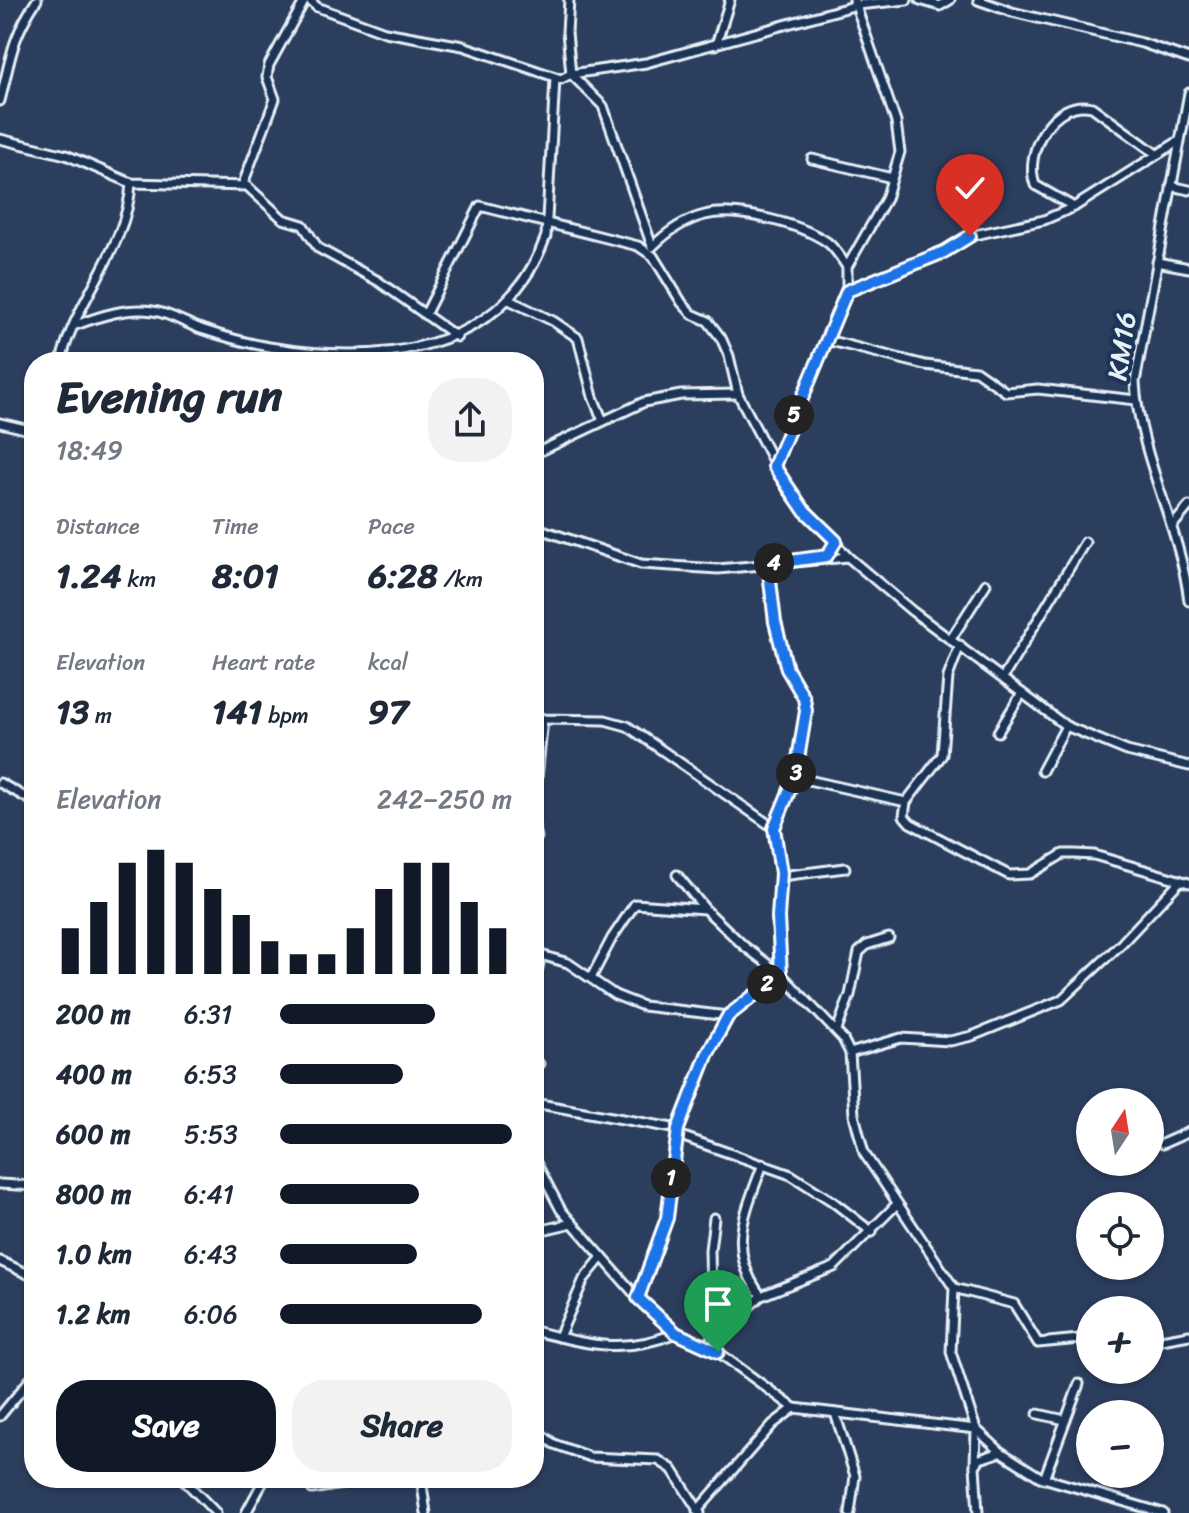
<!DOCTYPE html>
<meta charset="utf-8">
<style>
:root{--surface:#fff;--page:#f2f2f3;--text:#1f2937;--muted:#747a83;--accent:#111827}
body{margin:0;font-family:Sriracha,sans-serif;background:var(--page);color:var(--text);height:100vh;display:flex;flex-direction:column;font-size:30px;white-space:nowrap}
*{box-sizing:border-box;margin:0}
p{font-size:26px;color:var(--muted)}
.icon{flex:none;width:44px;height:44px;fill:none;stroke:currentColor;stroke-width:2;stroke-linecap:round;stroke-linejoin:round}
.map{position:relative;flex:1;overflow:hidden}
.panel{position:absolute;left:24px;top:352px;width:520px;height:1136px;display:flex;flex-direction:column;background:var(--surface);border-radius:32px;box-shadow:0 2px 6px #0004}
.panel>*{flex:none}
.needle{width:52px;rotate:12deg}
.fabs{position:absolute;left:1076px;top:1088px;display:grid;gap:16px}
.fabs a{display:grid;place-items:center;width:88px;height:88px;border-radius:50%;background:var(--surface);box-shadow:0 2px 6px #0004;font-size:40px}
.pin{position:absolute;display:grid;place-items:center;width:68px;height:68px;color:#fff;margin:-82px -34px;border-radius:50% 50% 50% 0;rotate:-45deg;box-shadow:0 0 8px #0007}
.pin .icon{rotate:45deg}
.km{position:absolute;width:40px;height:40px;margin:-20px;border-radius:50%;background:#222;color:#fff;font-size:22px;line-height:40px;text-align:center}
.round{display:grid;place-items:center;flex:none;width:84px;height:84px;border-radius:32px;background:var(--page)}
.headline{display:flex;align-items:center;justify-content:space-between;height:136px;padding:0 32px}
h1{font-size:44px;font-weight:800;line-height:60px}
.stats{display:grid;grid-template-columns:repeat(3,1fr);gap:12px;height:136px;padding:8px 32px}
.stats div{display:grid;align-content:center}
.stats b{font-size:34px;font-weight:800}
.stats small{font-size:22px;font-weight:400}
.stats p{font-size:22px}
.chart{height:224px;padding:16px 32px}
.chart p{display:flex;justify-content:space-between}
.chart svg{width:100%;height:144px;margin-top:8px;stroke:var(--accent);stroke-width:6}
.cta{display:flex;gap:16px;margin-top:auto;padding:16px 32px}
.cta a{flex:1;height:92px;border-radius:32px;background:var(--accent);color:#fff;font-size:32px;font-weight:800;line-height:92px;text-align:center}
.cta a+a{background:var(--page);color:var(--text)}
ul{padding:0 32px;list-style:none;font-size:26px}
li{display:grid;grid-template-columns:128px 96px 1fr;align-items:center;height:60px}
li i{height:20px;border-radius:10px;background:var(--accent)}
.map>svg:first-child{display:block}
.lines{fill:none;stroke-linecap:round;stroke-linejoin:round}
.minor-casing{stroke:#e8f1f8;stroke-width:13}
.minor{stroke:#1d3557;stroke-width:7}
.route-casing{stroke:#fff;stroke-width:16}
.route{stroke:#1a73e8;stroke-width:10}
.labels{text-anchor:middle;stroke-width:8;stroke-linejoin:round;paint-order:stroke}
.street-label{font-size:28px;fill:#e8f1f8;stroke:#1d3557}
</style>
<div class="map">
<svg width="1189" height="1513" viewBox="0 0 1189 1513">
<rect width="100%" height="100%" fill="#2c3e5e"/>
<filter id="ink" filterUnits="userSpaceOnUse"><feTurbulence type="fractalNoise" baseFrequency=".0125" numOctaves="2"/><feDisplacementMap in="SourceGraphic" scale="16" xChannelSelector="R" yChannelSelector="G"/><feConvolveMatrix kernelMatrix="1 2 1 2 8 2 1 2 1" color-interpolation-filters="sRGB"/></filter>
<g filter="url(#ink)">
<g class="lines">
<defs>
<g id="minor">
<polyline points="309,0 317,7 385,32 463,46 561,79 571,74 646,63 857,5 907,0"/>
<polyline points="569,0 567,32 571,74"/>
<polyline points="920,0 940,6 950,0"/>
<polyline points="978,0 1012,12 1142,43 1189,59"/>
<polyline points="716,45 730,0"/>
<polyline points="571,74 603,106 652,246"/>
<path d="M1189,93L1135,382C1139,457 1180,526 1189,601"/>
<path d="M0,101C11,58 11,38 37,0"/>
<polyline points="0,139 66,155 131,183 247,186 283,219 303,225 318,248 378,281 457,337"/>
<polyline points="812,159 892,178"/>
<polyline points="243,184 275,99 267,77 269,65 305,0"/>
<polyline points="1171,186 1189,190"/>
<path d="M1074,207L1035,185C1023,151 1054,98 1092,107L1155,153"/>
<path d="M652,247C667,232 684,220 705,215C736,207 801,224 827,242C835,248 841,258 847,267"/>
<polyline points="1157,262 1189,268"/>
<polyline points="847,291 944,252 970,236 1044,220 1074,207 1179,141"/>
<polyline points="509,300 553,321 578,338 593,397 603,421"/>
<polyline points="425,315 480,206 638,246 653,256 682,303 692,314 708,321 721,338 729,356 738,394 788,490 848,557 718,569 641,564 534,527"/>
<path d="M76,325C100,316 127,307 153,311C170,313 188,325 204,330C225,337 247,343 269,347C378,365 504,355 546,236L555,79"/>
<polyline points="827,340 925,365 976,371 1006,392 1038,389 1136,400"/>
<path d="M61,362C73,303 128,247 131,183"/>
<polyline points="0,423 34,431"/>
<polyline points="534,454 644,402 681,395 738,394"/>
<polyline points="774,466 847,291 847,267 886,199 900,152 896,122 854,0"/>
<polyline points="1173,525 1189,506"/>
<polyline points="848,557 912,611 1066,726 1127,751 1189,766"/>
<polyline points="768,564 775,622 787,669 804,698 806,711 795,777 774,828 781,873 778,917 781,974"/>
<polyline points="951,639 986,584"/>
<polyline points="1004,676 1085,542"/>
<polyline points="534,715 543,719 605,720 627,726 774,828"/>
<polyline points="998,732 1022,693"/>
<polyline points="1042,771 1066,726"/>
<polyline points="795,777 906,802 942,755 948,677 960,645"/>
<polyline points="0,783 34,802"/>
<polyline points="906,802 904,816 910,823 1009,875 1030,874 1063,854 1075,854 1094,855 1189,883"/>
<polyline points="534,807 543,719"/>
<polyline points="534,826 537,837"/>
<polyline points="677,875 705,909"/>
<polyline points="781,876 845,868"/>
<polyline points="534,953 568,963 615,995 643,1006 728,1016"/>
<polyline points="591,978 612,938 635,904 705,909 744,946 781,974 843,1039 850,1053 854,1115 864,1153 954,1288 951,1352 976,1429 1001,1452 1040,1477 1163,1513"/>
<polyline points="534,984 541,955"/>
<polyline points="837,1030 850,995 859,952 867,945 889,938"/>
<polyline points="850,1053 901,1038 950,1041 972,1036 1061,1000 1122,943 1180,881"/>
<polyline points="534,1070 539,1064"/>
<polyline points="534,1103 678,1129"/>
<polyline points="678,1135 791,1175 832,1201 872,1232"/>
<polyline points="1162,1144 1189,1132"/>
<polyline points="534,1159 561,1210 638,1298 676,1333 718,1352 794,1408 976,1429 975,1466"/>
<polyline points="0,1184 34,1186"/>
<polyline points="534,1232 572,1223"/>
<polyline points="0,1261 34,1277"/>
<polyline points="954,1288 1014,1304 1038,1343 1090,1338"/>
<path d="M761,1296C726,1249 745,1213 763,1164"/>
<polyline points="638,1298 667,1218 678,1129 707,1055 728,1016 781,974"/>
<path d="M534,1331C588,1344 622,1355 676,1333"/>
<polyline points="559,1337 584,1279 602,1257"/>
<polyline points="712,1337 710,1250 714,1218"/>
<polyline points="1150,1342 1189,1335"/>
<polyline points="706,1345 761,1296 834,1267 897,1204"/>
<polyline points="835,1413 855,1476 850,1513"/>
<polyline points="1038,1414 1065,1420"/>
<polyline points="0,1416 34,1375"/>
<polyline points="534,1429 554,1444 590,1457 658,1460 672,1469 700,1513"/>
<polyline points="182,1478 216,1513"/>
<polyline points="421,1478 426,1513"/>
<polyline points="1044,1479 1079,1384"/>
<polyline points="312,1489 378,1478"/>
<polyline points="697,1511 773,1424 794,1408"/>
<polyline points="246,1513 265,1478"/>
<polyline points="978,1513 975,1466 980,1459 1001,1452"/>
</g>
</defs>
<use href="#minor" class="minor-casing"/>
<use href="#minor" class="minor"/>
</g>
</g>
<g class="lines" filter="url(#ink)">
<defs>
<polyline id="route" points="718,1352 676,1333 638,1298 667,1218 678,1129 707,1055 728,1016 781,974 778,917 781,873 774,828 795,777 806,711 804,698 787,669 775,622 768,564 827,556 836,541 803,509 774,466 847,291 944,252 970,236"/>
</defs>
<use href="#route" class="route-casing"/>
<use href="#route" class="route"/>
</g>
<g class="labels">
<g class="street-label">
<text transform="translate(1121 346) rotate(-82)" y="10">KM16</text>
</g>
</g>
</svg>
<div class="fabs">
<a><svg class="needle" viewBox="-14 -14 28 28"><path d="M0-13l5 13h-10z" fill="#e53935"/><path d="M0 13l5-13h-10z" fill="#747a83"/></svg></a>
<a><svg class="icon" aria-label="locate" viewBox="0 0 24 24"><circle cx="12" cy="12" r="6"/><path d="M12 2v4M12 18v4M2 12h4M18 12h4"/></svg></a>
<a>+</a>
<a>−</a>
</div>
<div class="pin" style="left:718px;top:1352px;background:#1e9e55"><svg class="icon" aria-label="arrive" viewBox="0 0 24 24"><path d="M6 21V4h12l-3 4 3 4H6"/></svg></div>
<div class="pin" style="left:970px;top:236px;background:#d93025"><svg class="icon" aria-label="check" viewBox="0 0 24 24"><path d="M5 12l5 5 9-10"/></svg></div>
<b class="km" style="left:671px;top:1178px">1</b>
<b class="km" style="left:767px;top:984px">2</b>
<b class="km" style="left:796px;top:773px">3</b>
<b class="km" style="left:774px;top:563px">4</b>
<b class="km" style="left:794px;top:415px">5</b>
<section class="panel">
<div class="headline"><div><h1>Evening run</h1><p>18:49</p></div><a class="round"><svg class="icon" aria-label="share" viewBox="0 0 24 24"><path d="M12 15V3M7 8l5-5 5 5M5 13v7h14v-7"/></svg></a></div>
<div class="stats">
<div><p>Distance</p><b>1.24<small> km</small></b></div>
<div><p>Time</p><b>8:01</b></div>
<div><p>Pace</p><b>6:28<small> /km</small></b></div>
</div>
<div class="stats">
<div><p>Elevation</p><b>13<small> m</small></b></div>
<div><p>Heart rate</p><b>141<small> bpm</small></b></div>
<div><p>kcal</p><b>97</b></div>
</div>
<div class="chart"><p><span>Elevation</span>242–250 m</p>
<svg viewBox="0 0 160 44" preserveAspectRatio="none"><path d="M5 44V30M15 44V22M25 44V10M35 44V6M45 44V10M55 44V18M65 44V26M75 44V34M85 44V38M95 44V38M105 44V30M115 44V18M125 44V10M135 44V10M145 44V22M155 44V30"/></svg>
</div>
<ul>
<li><b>200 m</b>6:31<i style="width:67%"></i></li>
<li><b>400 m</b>6:53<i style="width:53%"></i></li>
<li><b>600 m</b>5:53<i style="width:100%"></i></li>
<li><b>800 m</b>6:41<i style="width:60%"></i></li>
<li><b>1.0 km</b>6:43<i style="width:59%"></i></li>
<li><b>1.2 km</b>6:06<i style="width:87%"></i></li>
</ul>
<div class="cta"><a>Save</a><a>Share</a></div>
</section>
</div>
